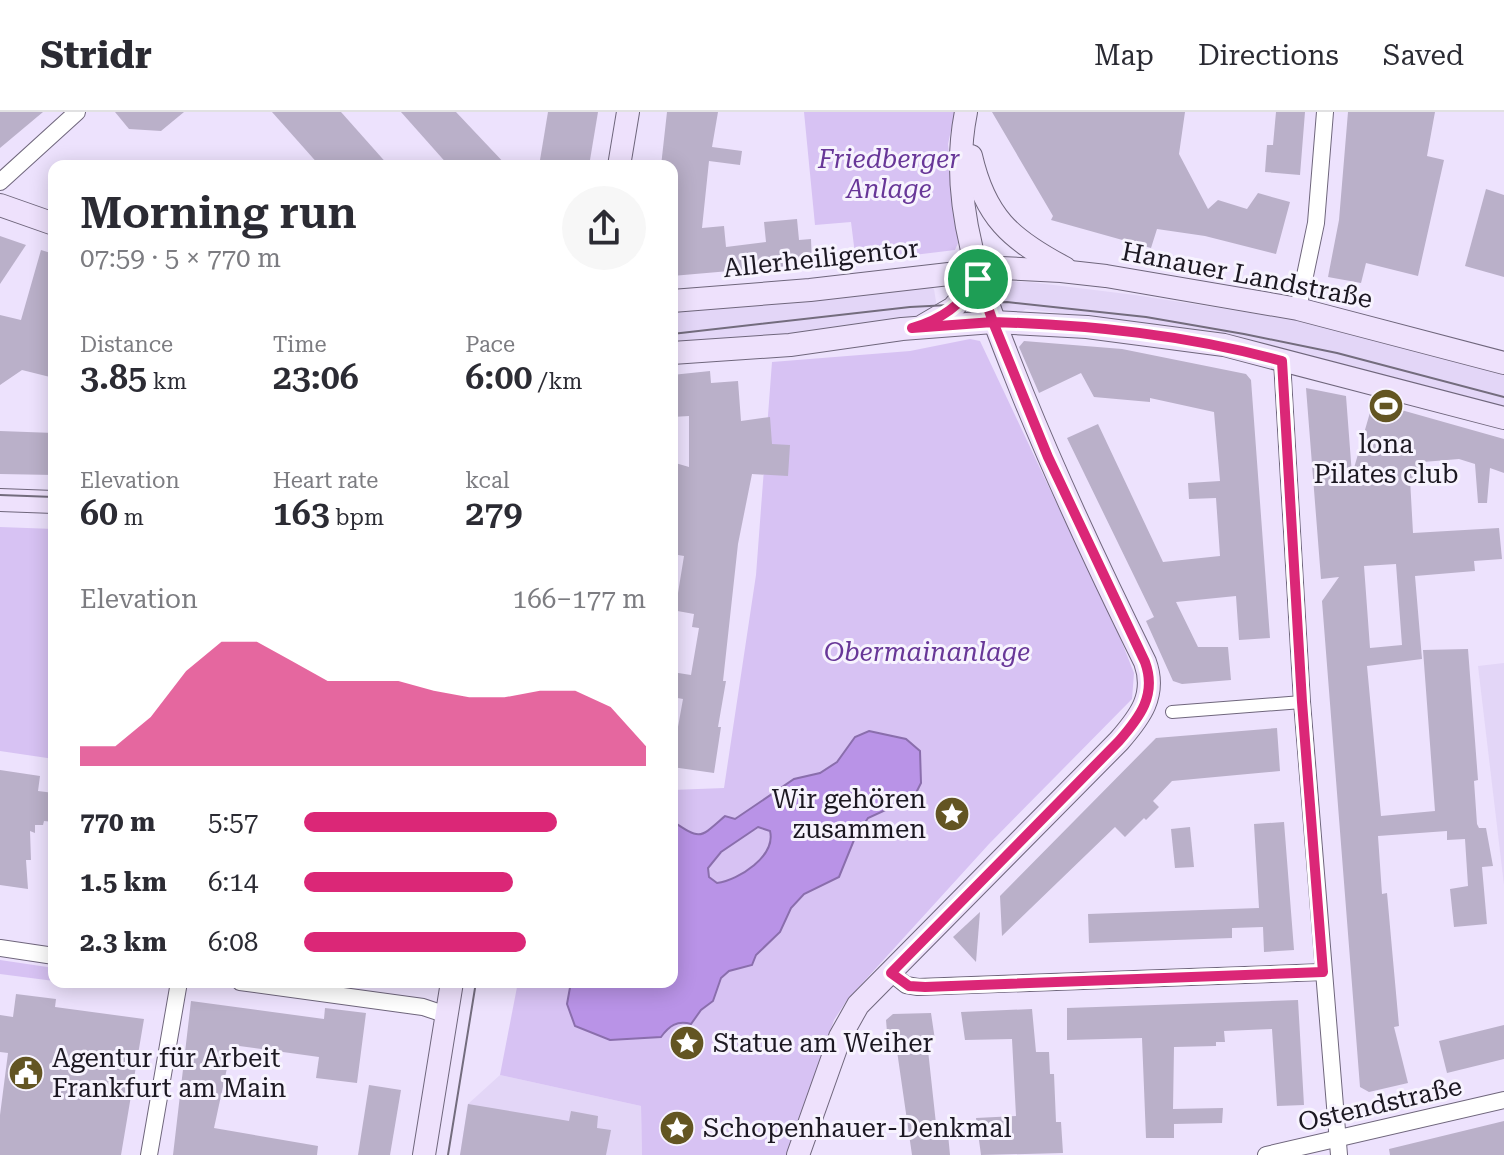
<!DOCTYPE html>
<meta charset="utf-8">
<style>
:root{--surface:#fff;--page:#f7f7f7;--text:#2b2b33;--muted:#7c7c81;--line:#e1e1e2;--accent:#db2777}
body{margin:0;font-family:"Roboto Serif",serif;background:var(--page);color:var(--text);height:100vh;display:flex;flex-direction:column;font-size:30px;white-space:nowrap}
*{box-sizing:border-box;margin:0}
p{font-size:26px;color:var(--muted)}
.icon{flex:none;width:44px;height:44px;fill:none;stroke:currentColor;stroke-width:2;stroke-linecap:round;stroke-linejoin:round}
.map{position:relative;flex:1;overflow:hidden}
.panel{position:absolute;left:48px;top:48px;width:630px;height:828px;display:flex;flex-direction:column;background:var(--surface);border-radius:16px;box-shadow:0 4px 20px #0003}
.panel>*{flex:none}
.pin{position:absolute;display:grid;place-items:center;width:68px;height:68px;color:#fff;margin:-34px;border:4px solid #fff;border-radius:50%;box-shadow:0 2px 8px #0007}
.round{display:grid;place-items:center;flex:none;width:84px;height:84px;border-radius:42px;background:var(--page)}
.head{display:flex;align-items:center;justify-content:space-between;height:136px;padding:0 32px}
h1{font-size:44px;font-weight:600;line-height:60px}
.metrics{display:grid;grid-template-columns:repeat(3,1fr);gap:12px;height:136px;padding:8px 32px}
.metrics div{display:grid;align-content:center}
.metrics b{font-size:34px;font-weight:600}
.metrics small{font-size:22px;font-weight:400}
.metrics p{font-size:22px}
.chart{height:224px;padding:16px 32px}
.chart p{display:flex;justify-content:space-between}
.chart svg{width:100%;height:144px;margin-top:8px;fill:var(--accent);opacity:.7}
ul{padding:0 32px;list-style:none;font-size:26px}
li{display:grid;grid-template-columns:128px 96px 1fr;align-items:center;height:60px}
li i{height:20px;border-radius:10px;background:var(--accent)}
header{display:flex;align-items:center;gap:48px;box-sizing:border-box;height:112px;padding:0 40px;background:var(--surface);border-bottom:2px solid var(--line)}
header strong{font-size:38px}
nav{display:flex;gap:44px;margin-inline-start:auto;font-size:28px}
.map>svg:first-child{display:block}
.built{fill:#e3d6f7}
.green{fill:#d7c2f3}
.water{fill:#b993e7;stroke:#8a6eac;stroke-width:2;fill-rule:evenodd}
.building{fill:#bab0c9;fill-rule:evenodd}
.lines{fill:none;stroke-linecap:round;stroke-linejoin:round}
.pedestrian-casing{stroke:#6f667c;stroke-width:14}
.minor-casing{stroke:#6f667c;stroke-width:18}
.secondary-casing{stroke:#6f667c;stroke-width:24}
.pedestrian{stroke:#fff;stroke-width:12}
.minor{stroke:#fff;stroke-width:16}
.secondary{stroke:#eee1fc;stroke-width:22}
.tram{stroke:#736c7d;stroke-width:2}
.route-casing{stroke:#fff;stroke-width:16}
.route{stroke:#db2777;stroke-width:10}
.labels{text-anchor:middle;stroke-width:6;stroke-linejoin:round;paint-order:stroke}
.park-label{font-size:26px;font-style:italic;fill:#683798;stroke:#f7f3fe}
.street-label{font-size:26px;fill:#1c1822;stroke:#f7f3fe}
.poi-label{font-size:26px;fill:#1c1822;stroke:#f7f3fe;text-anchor:start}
</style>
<header>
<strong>Stridr</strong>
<nav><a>Map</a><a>Directions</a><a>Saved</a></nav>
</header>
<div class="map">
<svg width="1504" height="1043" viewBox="0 0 1504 1043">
<rect width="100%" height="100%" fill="#ede2fd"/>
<g class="built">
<polygon points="988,169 1029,170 1135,183 1329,213 1504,261 1504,297 1240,227 1193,217 1026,197 1017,203 999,203"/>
<polygon points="926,172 934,177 937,196 932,202 796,221 672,233 672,200 789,190"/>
<polygon points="1504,551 1504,773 1478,554"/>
<polygon points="500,963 641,994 642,1043 460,1043 468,992"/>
</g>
<g class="green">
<polygon points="804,0 955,0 948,32 958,131 955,138 856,150 851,110 815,113"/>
<polygon points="970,227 980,229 1121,528 1134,561 1132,587 989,732 847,888 834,908 788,1043 642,1043 641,994 500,963 518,870 672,870 672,678 724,676 756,463 772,250 910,239"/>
<polygon points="0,415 54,417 54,647 0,639"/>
<polygon points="0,848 54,856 54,869 0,862"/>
</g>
<path class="water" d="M869,619L906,627L920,639L921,671L914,685L868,706L854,728L839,765L804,782L791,796L780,820L756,843L752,853L729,859L721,866L713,889L701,898L691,912C677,908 669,914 661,925L610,928L575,914L567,892L571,870H672V709C701,728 699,727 725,704L735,707L794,667L820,661L837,650L855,625ZM758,715L770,719C776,744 739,768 717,771L709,765L708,756L721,740Z"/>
<g class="building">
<polygon points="0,0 43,0 0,36"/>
<polygon points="115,0 184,0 161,19 129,17"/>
<polygon points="272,0 341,0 389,54 320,54"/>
<polygon points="401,0 456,0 507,54 449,54"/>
<polygon points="548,0 598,0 589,54 539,54"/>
<polygon points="667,0 718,0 712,35 742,39 740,53 709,49 702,116 724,114 726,135 766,130 764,110 797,107 799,128 811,127 812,152 672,164 672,54 661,54"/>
<polygon points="992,0 1185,0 1179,42 1208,97 1218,88 1247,97 1258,81 1290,90 1276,142 1205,124 1157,117 1151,136 1051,108 1053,104"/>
<polygon points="1276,0 1305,0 1300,63 1265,60 1267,33 1273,33"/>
<polygon points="1348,0 1435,0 1427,44 1444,48 1418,164 1366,151 1361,171 1328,165 1339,108"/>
<polygon points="1486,77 1504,83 1504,165 1465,154"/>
<polygon points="0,124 26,133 0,172"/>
<polygon points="41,138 54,142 54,266 22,258 0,273 0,203 21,208"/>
<polygon points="1024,229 1122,237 1246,262 1251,268 1270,526 1239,528 1236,484 1176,490 1198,535 1228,535 1231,568 1182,572 1173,569 1146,509 1154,505 1067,326 1098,312 1163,450 1220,444 1216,386 1189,387 1188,371 1220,369 1214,300 1150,286 1150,290 1094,285 1081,261 1039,281 1019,235"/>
<polygon points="710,259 711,271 738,269 741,309 770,305 772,332 790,333 788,364 752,362 738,432 723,569 726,569 718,615 721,615 714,661 672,655 672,625 676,626 683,587 672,585 672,560 691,563 699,516 692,515 694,502 672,498 672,479 678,481 684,444 672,442 672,350 689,355 689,304 672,305 672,263"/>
<path d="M1306,276L1346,284L1352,363L1373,290L1504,327V361L1490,356L1487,391H1478L1475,352L1459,347L1423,350L1424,367H1410L1413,421L1499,416L1502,447L1474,449L1475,459L1415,464L1422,547L1367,554L1381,704L1435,699L1423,538L1468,537L1478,668L1474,669L1477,712L1479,716H1486L1493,754L1482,755L1487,812L1454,815L1450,777L1468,774L1465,727L1447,728V719L1378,724L1382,782L1387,781L1392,837L1399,914L1394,915L1408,971L1369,980L1360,975L1322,489L1339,465L1321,467ZM1396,452L1402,533L1370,536L1364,454Z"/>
<polygon points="0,319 54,321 54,363 0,362"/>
<polygon points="1277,616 1280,659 1172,669 1153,689 1159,695 1146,708 1144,706 1125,725 1115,715 1002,824 1000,784 1156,626"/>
<polygon points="0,658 40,664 38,679 54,681 54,710 44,709 43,713 35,713 35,721 30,719 31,748 26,748 28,777 0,773"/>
<polygon points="1284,710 1294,838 1264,840 1263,815 1232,816 1232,826 1089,831 1088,802 1259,796 1254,712"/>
<polygon points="1190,715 1194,755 1175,756 1171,717"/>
<polygon points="980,800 976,850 953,825"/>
<polygon points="16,882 56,887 55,895 144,907 121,1043 0,1043 0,1003 8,941 0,940 0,903 13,905"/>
<polygon points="1298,888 1304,993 1277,994 1272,917 1224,919 1225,930 1216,930 1216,934 1174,935 1173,997 1223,996 1222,1011 1174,1012 1174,1026 1146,1026 1142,926 1067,928 1067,896"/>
<polygon points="191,889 324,907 325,896 366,901 357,971 316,966 319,945 232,933 214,1016 318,1034 317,1043 173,1043"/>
<polygon points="1032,897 1036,940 1049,940 1050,962 1054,962 1056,1010 1061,1010 1063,1041 981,1043 976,1006 1016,1004 1012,927 965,928 961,900"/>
<polygon points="931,901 935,928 927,929 937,1021 948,1022 950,1043 912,1043 895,925 887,920 886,908 893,902"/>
<polygon points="1504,913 1504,947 1447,961 1439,929"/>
<polygon points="369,973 401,978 390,1043 358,1043"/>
<polygon points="468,992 569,1009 571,999 598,1004 597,1016 611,1018 606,1043 460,1043"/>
<polygon points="1504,1009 1504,1043 1390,1043 1389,1037"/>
</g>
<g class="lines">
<defs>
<polyline id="pedestrian" points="1172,600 1302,590"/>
<g id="minor">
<polyline points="0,70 77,0"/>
<polyline points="1298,197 1316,111 1325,0"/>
<polyline points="1282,249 1302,590 1339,1043"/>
<polyline points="0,836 54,844"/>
<polyline points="891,861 906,873 918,875 1323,860"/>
<polyline points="240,870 423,895 447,903"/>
<polyline points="149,1043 179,870"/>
<polyline points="1266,1043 1504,988"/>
</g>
<g id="secondary">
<path d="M971,44C985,105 1010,127 1065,156"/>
<polyline points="619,54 628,0"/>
<polyline points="0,93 54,112"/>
<polyline points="672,189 810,178 1001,156 1061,159 1106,164 1298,197 1504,251"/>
<polyline points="924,213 953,196 978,167"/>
<polyline points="672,241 790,233 902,217 993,210 1087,215 1224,233 1504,306"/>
<polyline points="0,388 54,390"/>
<polyline points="424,1043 452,870"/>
<path d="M798,1043L840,925L858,893L1119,629C1140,605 1157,583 1145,550C1102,463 1060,374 1023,283C988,194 946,99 966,0"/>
</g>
</defs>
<use href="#pedestrian" class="pedestrian-casing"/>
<use href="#minor" class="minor-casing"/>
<use href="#secondary" class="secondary-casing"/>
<use href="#pedestrian" class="pedestrian"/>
<use href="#minor" class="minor"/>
<use href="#secondary" class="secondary"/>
<g class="tram">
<polyline points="672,222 910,195 1007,190 1146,205 1244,222 1337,241 1504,285"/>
<polyline points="0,383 54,385"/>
<polyline points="448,1043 476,870"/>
</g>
</g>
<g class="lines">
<defs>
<path id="route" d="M978,167C962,193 941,208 912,216L993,210L1048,345L1145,550C1157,583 1140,605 1119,629L891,861L909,874L925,875L1323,860L1302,590L1282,249C1187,223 1092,213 993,210L978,167"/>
</defs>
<use href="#route" class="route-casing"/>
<use href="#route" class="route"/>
</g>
<defs>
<symbol id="stadium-disc" viewBox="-11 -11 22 22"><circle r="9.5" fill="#635522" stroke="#f7f3fe"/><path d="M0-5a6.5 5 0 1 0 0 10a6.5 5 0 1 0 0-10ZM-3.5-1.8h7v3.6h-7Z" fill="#fff"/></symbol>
<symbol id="sight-disc" viewBox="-11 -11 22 22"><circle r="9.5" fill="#635522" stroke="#f7f3fe"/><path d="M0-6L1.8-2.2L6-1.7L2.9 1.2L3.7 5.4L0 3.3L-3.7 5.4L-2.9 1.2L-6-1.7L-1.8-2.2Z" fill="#fff"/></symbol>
<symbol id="civic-disc" viewBox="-11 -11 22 22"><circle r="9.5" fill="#635522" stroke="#f7f3fe"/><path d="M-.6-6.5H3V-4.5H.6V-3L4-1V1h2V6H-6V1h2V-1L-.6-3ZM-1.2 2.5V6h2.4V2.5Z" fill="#fff"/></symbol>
</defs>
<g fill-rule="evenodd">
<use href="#stadium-disc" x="1366" y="274" width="40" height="40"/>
<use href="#sight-disc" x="932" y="682" width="40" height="40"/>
<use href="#sight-disc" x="667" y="911" width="40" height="40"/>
<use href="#civic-disc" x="6" y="941" width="40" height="40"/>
<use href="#sight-disc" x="657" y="996" width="40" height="40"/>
</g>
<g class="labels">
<g class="park-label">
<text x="889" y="56">Friedberger<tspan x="889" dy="30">Anlage</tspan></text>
<text x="927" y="549">Obermainanlage</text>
</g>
<g class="street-label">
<text transform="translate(821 146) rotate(-6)" y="9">Allerheiligentor</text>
<text transform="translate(1247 163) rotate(11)" y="9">Hanauer Landstraße</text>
<text transform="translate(1380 992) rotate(-13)" y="9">Ostendstraße</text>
</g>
<g class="poi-label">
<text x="1386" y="341" text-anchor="middle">lona<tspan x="1386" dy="30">Pilates club</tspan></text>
<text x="926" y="696" text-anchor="end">Wir gehören<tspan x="926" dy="30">zusammen</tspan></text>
<text x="713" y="940">Statue am Weiher</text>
<text x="52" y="955">Agentur für Arbeit<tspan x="52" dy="30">Frankfurt am Main</tspan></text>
<text x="703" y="1025">Schopenhauer-Denkmal</text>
</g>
</g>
</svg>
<div class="pin" style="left:978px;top:167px;background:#1e9e55"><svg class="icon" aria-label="arrive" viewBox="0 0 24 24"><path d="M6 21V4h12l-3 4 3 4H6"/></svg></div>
<section class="panel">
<div class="head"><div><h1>Morning run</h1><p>07:59 · 5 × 770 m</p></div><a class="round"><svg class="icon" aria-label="share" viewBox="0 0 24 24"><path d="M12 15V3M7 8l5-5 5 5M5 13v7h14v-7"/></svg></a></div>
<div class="metrics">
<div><p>Distance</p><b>3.85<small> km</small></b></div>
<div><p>Time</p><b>23:06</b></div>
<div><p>Pace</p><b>6:00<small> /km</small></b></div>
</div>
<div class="metrics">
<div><p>Elevation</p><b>60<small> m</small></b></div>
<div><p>Heart rate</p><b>163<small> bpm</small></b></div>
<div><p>kcal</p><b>279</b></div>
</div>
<div class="chart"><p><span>Elevation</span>166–177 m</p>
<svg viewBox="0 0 160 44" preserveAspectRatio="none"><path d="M0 44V38L10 38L20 29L30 15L40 6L50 6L60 12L70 18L80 18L90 18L100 21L110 23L120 23L130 21L140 21L150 26L160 38V44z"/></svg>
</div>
<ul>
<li><b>770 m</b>5:57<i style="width:74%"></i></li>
<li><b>1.5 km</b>6:14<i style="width:61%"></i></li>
<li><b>2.3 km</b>6:08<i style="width:65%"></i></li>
</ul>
</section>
</div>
